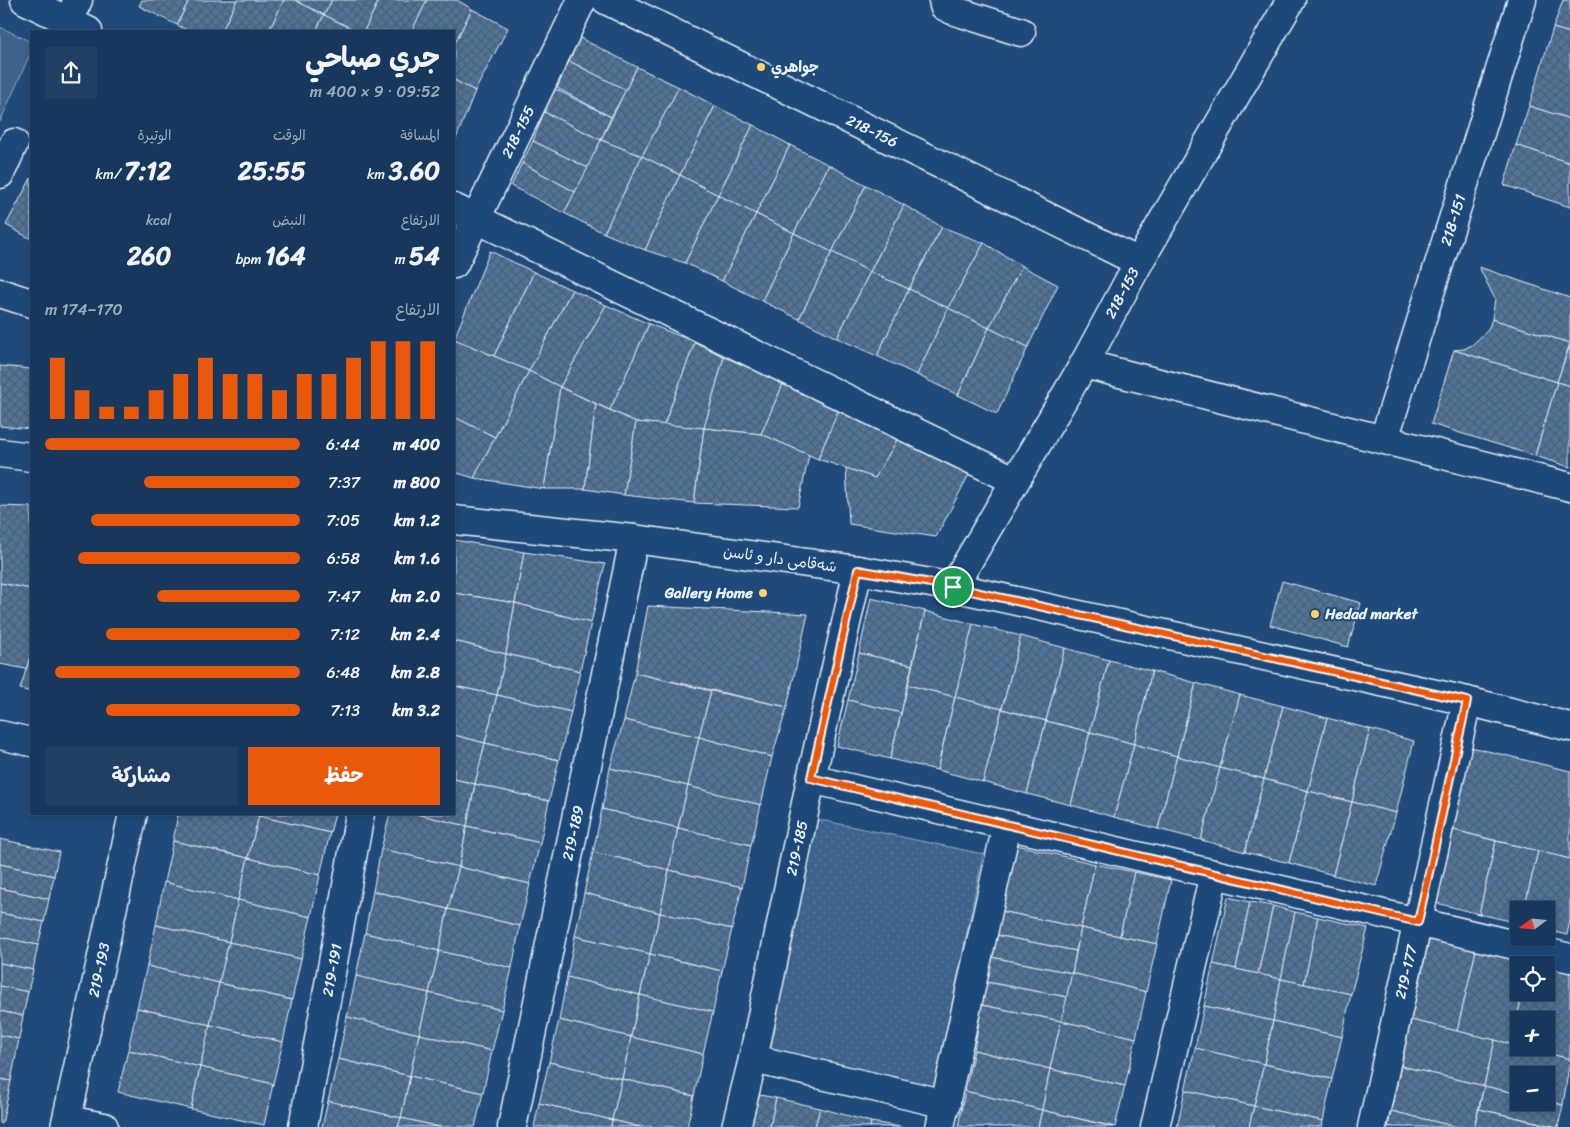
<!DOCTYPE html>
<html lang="ar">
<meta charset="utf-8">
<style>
:root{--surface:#17385c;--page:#203f62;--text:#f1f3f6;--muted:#9eacbb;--line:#365272;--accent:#ea580c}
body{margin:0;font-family:Sriracha,"Playpen Sans Arabic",sans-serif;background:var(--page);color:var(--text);direction:rtl;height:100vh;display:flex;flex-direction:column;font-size:19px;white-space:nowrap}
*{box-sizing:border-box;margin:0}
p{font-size:16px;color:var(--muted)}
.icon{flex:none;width:28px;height:28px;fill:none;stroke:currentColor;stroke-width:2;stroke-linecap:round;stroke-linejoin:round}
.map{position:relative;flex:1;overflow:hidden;direction:ltr}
.details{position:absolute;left:30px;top:30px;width:425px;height:785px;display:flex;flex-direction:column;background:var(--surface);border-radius:0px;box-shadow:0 2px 8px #0003,0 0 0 1px var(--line);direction:rtl}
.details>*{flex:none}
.needle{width:32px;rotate:254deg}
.fabs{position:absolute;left:1510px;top:901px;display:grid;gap:10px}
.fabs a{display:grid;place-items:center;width:45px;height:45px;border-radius:0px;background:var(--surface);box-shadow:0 2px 8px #0003,0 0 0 1px var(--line);font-size:25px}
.pin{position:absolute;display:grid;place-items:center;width:42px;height:42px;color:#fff;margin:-21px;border:2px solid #fff;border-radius:50%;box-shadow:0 1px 5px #0007}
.round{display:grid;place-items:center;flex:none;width:52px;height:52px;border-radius:0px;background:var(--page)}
.overview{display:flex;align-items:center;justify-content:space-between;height:85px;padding:0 15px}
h1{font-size:28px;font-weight:700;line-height:38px}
.figures{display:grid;grid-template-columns:repeat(3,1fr);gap:8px;height:85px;padding:5px 15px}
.figures div{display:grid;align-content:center}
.figures b{font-size:25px;font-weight:700}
.figures small{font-size:14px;font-weight:400}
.figures p{font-size:14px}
.chart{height:140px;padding:10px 15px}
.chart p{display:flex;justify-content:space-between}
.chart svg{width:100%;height:90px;margin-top:5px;stroke:var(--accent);stroke-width:6}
.primary-button{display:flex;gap:10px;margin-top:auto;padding:10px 15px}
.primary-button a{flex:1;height:58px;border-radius:0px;background:var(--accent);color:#fff;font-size:20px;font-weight:700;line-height:58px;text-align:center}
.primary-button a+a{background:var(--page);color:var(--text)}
ul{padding:0 15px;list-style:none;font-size:16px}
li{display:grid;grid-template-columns:80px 60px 1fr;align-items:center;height:38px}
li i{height:12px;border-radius:6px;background:var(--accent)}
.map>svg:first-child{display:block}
.grass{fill:#3c628c;stroke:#92aac2}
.park{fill:url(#park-dots);stroke:#92aac2}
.building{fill:url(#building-cross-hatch);stroke:#e8f1f8}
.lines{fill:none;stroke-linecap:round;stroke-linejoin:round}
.minor-casing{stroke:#e8f1f8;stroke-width:31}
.minor{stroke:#1f4a7a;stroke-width:28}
.route-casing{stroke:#fff;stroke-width:10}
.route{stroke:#ea580c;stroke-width:6}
.poi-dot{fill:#ffd166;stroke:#1f4a7a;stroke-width:2}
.labels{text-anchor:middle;stroke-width:4;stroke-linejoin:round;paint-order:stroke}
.poi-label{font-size:15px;font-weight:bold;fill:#e8f1f8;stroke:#1f4a7a;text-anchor:start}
.street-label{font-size:15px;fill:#e8f1f8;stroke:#1f4a7a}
</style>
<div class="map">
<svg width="1570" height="1127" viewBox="0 0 1570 1127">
<defs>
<pattern id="park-dots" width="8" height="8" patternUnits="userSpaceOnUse" patternTransform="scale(1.25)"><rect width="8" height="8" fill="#3c628c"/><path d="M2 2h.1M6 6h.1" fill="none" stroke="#58799d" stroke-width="1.8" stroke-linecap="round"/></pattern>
<pattern id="building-cross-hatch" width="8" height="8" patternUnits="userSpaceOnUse" patternTransform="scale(1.25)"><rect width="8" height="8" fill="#517399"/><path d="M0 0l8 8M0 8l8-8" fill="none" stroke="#4c5e72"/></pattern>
</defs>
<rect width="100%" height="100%" fill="#1f4a7a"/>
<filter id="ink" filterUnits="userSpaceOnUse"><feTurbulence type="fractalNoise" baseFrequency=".02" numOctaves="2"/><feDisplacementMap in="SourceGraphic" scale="10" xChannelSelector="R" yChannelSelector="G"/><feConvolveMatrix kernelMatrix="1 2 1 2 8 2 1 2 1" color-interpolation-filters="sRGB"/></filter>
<g filter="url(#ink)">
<polygon class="grass" points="0,27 31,42 31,52 0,122"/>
<polygon class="park" points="816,819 983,854 935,1087 769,1053"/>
<g class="building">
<polygon points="142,0 189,0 177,25 139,6"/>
<polygon points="189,0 237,0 222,31 189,31 177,25"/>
<polygon points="237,0 284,0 269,31 222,31"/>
<polygon points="284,0 295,0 324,15 316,31 269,31"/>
<polygon points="295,0 332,0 324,15"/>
<polygon points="332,0 379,0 364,31 357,31 324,15"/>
<polygon points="379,0 427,0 412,31 364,31"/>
<polygon points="427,0 457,0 472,9 454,45 454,31 412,31"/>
<polygon points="1563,0 1570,0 1570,33 1553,28"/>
<polygon points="472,9 508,28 475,91 454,80 454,45"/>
<polygon points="324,15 357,31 316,31"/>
<polygon points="1553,28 1570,33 1570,119 1529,106"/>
<polygon points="580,38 637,67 626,90 569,61"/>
<polygon points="569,61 626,90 611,117 557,88"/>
<polygon points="637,67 679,87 642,156 601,140"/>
<polygon points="454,80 475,91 454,144"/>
<polygon points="679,87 715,106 680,175 642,156"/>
<polygon points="555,89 611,117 601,140 544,112"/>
<polygon points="715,106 753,125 718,195 680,175"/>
<polygon points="1529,106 1570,119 1570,163 1516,145"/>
<polygon points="544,112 601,140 588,168 533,141"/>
<polygon points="753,125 790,145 756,214 718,195"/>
<polygon points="601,140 642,156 604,233 564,213"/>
<polygon points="533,141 588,168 575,192 522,163"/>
<polygon points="790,145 829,165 794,233 756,214"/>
<polygon points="1516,145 1570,163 1570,207 1504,185"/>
<polygon points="642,156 680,175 645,250 604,233"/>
<polygon points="522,163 575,192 564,213 511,186"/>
<polygon points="829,165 866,185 832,252 794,233"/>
<polygon points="680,175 718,195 685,263 645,250"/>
<polygon points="31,178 31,239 6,225"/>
<polygon points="866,185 904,205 870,272 832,252"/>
<polygon points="718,195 756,214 722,281 685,263"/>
<polygon points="904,205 942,227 909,289 870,272"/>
<polygon points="756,214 794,233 762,301 722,281"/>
<polygon points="942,227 984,243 948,308 909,289"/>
<polygon points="794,233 832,252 799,319 762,301"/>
<polygon points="984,243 1022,266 989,328 948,308"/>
<polygon points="490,251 534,272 494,356 454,339"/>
<polygon points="832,252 870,272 837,338 799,319"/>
<polygon points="1022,266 1058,285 1028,347 989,328"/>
<polygon points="1479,267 1570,298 1570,343 1492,319 1495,299"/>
<polygon points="534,272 572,290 529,371 494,356"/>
<polygon points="870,272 909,289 877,356 837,338"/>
<polygon points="909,289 948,308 917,375 877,356"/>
<polygon points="572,290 606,305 560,387 529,371"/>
<polygon points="606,305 649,324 610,410 560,387"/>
<polygon points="948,308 989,328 958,395 917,375"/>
<polygon points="1492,319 1570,343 1557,382 1454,350 1464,349 1472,345 1488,330"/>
<polygon points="649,324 695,342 664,425 636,422 610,410"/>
<polygon points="989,328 1028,347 997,414 958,395"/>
<polygon points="454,339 529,371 495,437 454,417"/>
<polygon points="695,342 724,357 704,428 664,425"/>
<polygon points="1570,345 1570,386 1557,382"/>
<polygon points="1454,350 1557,382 1535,456 1431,424"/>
<polygon points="724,357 784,382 761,434 704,428"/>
<polygon points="0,366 31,369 31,429 0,426"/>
<polygon points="529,371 560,387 544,489 474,478"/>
<polygon points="784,382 839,409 818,459 761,434"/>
<polygon points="1557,382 1570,386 1570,467 1535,456"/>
<polygon points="560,387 596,404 585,489 544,489"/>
<polygon points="596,404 636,422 624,495 585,489"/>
<polygon points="839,409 900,435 875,478 818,459"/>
<polygon points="454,417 495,437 474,478 454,472"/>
<polygon points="636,422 704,428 694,503 624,495"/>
<polygon points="704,428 761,434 809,455 798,507 694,503"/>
<polygon points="900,435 973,467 936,537 849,524 846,468 875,478"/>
<polygon points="0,506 31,507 31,589 0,583"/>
<polygon points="454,540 524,552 515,603 454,593"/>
<polygon points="524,552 605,564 591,623 515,603"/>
<polygon points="1282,581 1361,603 1348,647 1270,625"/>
<polygon points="0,583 31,589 31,654 26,669 0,664"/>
<polygon points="454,593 515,603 506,654 454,641"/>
<polygon points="871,598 925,611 912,665 859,653"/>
<polygon points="515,603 591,623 580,671 506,654"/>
<polygon points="648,606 808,614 787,707 635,673"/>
<polygon points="925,611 973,624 955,697 908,685"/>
<polygon points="973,624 1021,636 1002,709 955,697"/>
<polygon points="1021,636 1065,648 1046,721 1002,709"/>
<polygon points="454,641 506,654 497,695 454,686"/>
<polygon points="1065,648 1109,660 1090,732 1046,721"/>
<polygon points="859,653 912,665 901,713 848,700"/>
<polygon points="31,654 31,692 20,689"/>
<polygon points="506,654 580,671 571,712 497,695"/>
<polygon points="1109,660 1152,671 1134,744 1090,732"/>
<polygon points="1152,671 1196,683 1177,756 1134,744"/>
<polygon points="635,673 711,691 699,737 624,720"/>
<polygon points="1196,683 1240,695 1220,768 1177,756"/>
<polygon points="908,685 955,697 937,770 890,759"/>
<polygon points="454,686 497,695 485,743 454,735"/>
<polygon points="711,691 787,707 772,757 699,737"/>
<polygon points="497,695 571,712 559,760 485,743"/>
<polygon points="1240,695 1283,706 1264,779 1220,768"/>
<polygon points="955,697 1002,709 983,782 937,770"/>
<polygon points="848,700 901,713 890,759 837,746"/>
<polygon points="1283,706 1327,718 1308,791 1264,779"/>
<polygon points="1002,709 1046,721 1027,794 983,782"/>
<polygon points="1327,718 1370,729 1352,802 1308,791"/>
<polygon points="624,720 699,737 688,786 610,768"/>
<polygon points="1046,721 1090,732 1071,805 1027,794"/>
<polygon points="1370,729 1414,741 1396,813 1352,802"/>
<polygon points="1090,732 1134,744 1114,817 1071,805"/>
<polygon points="454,735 485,743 475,784 454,779"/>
<polygon points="699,737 772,757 761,805 688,786"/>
<polygon points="485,743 559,760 549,801 475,784"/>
<polygon points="1134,744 1177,756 1158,829 1114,817"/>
<polygon points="1467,746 1570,771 1570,859 1450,829"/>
<polygon points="1177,756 1220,768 1201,840 1158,829"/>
<polygon points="610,768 688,786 678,828 602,809"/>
<polygon points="1220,768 1264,779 1245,852 1201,840"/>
<polygon points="454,779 475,784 467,826 416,814 454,814"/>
<polygon points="1264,779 1308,791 1289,863 1245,852"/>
<polygon points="475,784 549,801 540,843 467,826"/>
<polygon points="688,786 761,805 751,845 678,828"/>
<polygon points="1308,791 1352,802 1333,875 1289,863"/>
<polygon points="1352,802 1396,813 1376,886 1333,875"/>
<polygon points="602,809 678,828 669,870 593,852"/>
<polygon points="178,814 248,814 259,816 248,858 173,841"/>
<polygon points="260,814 335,814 330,833 259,816"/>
<polygon points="390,814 416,814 467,826 459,867 381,849"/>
<polygon points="259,816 330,833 320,875 248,858"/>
<polygon points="467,826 540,843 530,884 459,867"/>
<polygon points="678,828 751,845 742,887 669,870"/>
<polygon points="1450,829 1496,841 1479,914 1433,902"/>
<polygon points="0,839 59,852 54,876 0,864"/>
<polygon points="173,841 248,858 238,900 164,882"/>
<polygon points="1496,841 1538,851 1524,910 1519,910 1519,923 1479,914"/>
<polygon points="1013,844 1095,864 1081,928 1001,911"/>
<polygon points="381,849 459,867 448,909 373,891"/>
<polygon points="1538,851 1570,859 1570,920 1567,935 1546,930 1546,910 1524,910"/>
<polygon points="593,852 669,870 660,913 584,893"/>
<polygon points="248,858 320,875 311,917 238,900"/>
<polygon points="0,864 54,876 49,899 0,888"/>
<polygon points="1095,864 1134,872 1120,936 1081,928"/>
<polygon points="459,867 530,884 520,926 448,909"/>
<polygon points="669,870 742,887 732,929 660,913"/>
<polygon points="1134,872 1171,880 1157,944 1120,936"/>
<polygon points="164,882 238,900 229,942 156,925"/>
<polygon points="0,888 49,899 44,922 0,913"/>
<polygon points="373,891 448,909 439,951 365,933"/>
<polygon points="584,893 660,913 650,954 575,936"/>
<polygon points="1228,897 1250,902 1236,969 1213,964"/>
<polygon points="238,900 311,917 301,959 229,942"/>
<polygon points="1250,902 1273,906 1258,974 1236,969"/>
<polygon points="1273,906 1295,912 1281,979 1258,974"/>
<polygon points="448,909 520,926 512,968 439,951"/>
<polygon points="1001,911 1081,928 1076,951 996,935"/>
<polygon points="1295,912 1318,917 1304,984 1281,979"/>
<polygon points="0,913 44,922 38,945 0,937"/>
<polygon points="660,913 732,929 722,971 650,954"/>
<polygon points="1318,917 1368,928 1351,994 1304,984"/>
<polygon points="156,925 229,942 219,983 147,966"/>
<polygon points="1081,928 1157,944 1146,992 1072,973"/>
<polygon points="1431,931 1478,942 1457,1031 1411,1020"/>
<polygon points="365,933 439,951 429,993 356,976"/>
<polygon points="996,935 1076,951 1072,973 991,957"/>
<polygon points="575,936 650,954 640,995 567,977"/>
<polygon points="0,937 38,945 33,970 0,963"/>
<polygon points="229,942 301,959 292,1000 219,983"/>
<polygon points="1478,942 1533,955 1530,965 1519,965 1519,992 1523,992 1511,1044 1457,1031"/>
<polygon points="439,951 512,968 502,1010 429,993"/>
<polygon points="650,954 722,971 713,1012 640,995"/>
<polygon points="1533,955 1570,965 1570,1059 1524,1048 1546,1048 1546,1020 1519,1020 1519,1046 1511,1044 1523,992 1546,992 1546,965 1530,965"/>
<polygon points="991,957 1072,973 1067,997 986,982"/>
<polygon points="0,963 33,970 28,992 0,986"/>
<polygon points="1213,964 1281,979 1273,1021 1204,1006"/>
<polygon points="147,966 219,983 210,1025 137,1008"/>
<polygon points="1072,973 1146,992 1136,1038 1061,1021"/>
<polygon points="356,976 429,993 419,1034 347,1017"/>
<polygon points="567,977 640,995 631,1037 559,1020"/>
<polygon points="1281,979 1351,994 1342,1037 1273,1021"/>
<polygon points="986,982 1067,997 1061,1021 982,1005"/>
<polygon points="219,983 292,1000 283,1042 210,1025"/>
<polygon points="0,986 28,992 23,1016 0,1011"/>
<polygon points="429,993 502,1010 492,1051 419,1034"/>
<polygon points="640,995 713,1012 703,1054 631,1037"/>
<polygon points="982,1005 1061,1021 1050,1069 974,1050"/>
<polygon points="1204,1006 1273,1021 1264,1064 1195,1048"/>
<polygon points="137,1008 210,1025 200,1067 128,1050"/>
<polygon points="0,1011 23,1016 19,1039 0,1035"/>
<polygon points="347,1017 419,1034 410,1076 338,1059"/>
<polygon points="559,1020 631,1037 622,1079 549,1062"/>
<polygon points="1411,1020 1495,1040 1484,1086 1401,1066"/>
<polygon points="1061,1021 1136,1038 1125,1086 1050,1069"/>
<polygon points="1273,1021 1342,1037 1332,1079 1264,1064"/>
<polygon points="210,1025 283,1042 273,1084 200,1067"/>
<polygon points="419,1034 492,1051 483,1093 410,1076"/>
<polygon points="0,1035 19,1039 11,1081 0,1079"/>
<polygon points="631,1037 703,1054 694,1096 622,1079"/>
<polygon points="1495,1040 1570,1059 1563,1105 1546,1101 1546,1075 1519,1075 1519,1094 1484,1086"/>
<polygon points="1195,1048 1264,1064 1254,1106 1185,1090"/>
<polygon points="128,1050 200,1067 191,1109 118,1092"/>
<polygon points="974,1050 1050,1069 1042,1110 965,1091"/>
<polygon points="338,1059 410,1076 401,1118 328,1101"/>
<polygon points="549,1062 622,1079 612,1120 539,1103"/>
<polygon points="1264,1064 1332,1079 1323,1121 1254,1106"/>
<polygon points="1401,1066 1484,1086 1474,1127 1457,1127 1391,1111"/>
<polygon points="200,1067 273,1084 264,1125 191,1109"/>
<polygon points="1050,1069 1125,1086 1115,1127 1042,1110"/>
<polygon points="410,1076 483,1093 475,1127 440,1127 401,1118"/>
<polygon points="0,1079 11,1081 2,1124 0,1123"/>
<polygon points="622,1079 694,1096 687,1127 640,1127 612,1120"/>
<polygon points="1484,1086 1519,1094 1519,1102 1546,1101 1563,1105 1558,1127 1479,1109"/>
<polygon points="1185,1090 1254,1106 1249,1127 1177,1127"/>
<polygon points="965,1091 1042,1110 1038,1127 958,1127"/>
<polygon points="749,1093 776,1098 770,1127 740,1127"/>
<polygon points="776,1098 820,1108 815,1127 770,1127"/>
<polygon points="328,1101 401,1118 398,1127 322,1127"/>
<polygon points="539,1103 612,1120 611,1127 534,1127"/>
<polygon points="1254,1106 1323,1121 1322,1127 1249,1127"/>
<polygon points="820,1108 871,1122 870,1127 815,1127"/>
<polygon points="1479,1109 1556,1127 1474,1127"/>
<polygon points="1042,1110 1113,1127 1038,1127"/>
<polygon points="1391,1111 1457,1127 1388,1127"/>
<polygon points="401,1118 440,1127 398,1127"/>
<polygon points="612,1120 640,1127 611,1127"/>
<polygon points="871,1122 901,1127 870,1127"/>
</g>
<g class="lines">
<defs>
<g id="minor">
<polyline points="25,0 88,31"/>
<polyline points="606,0 1139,262"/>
<polyline points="943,0 944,6 952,10 1021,32"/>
<polyline points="68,22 78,0"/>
<polyline points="0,174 14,143"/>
<polyline points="454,208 1014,480"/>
<polyline points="454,264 582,0"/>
<polyline points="0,293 31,303"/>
<polyline points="1084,364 1570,487"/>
<polyline points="1384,439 1522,0"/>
<polyline points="0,453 31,457"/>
<polyline points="454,520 634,539 858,570 953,587 1467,701 1570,727"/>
<polyline points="953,587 1084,364 1139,262 1291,0"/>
<polyline points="0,735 31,742"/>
<polyline points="811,779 1570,958"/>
<polyline points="753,1059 946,1104"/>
<polyline points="67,1120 104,1127"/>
<polyline points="65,1127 133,814"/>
<polyline points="303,1127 360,814"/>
<polyline points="512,1127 634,539"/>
<polyline points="736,1127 753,1059 811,779 858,570"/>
<polyline points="940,1127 1007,825"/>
<polyline points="1155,1127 1214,874"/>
<polyline points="1372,1127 1467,701"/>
</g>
</defs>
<use href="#minor" class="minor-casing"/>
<use href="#minor" class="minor"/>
</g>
</g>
<g class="lines" filter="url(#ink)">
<defs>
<polygon id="route" points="858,570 953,587 1467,701 1418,922 811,778"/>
</defs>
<use href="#route" class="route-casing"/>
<use href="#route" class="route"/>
</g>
<g class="poi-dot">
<circle cx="761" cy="67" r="5"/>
<circle cx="763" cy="593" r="5"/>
<circle cx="1315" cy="614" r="5"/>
</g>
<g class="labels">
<g class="poi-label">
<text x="771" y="72">جواهري</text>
<text x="753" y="598" text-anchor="end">Gallery Home</text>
<text x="1325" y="619">Hedad market</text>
</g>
<g class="street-label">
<text transform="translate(872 131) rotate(26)" y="5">218-156</text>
<text transform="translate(518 132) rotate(-64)" y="5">218-155</text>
<text transform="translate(1453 220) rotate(-73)" y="5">218-151</text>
<text transform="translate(1122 293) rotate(-62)" y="5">218-153</text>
<text transform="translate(780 559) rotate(8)" y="5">شەقامی دار و ئاسن</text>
<text transform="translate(573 833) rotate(-78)" y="5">219-189</text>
<text transform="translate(797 848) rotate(-78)" y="5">219-185</text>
<text transform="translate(99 970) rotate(-78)" y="5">219-193</text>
<text transform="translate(332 970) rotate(-80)" y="5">219-191</text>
<text transform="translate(1406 972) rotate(-77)" y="5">219-177</text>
</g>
</g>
</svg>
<div class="fabs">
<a><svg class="needle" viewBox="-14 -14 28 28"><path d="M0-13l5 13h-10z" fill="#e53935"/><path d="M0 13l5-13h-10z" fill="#9eacbb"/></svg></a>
<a><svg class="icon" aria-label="locate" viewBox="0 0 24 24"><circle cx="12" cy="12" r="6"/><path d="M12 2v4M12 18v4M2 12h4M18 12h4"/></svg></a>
<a>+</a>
<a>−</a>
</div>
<div class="pin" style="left:953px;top:587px;background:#1e9e55"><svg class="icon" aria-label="arrive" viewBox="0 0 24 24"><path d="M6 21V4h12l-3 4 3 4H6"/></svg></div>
<section class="details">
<div class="overview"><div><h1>جري صباحي</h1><p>09:52 · 9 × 400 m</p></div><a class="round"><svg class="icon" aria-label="share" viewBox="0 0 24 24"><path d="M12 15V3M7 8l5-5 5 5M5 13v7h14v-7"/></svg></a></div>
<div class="figures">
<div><p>المسافة</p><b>3.60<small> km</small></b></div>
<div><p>الوقت</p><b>25:55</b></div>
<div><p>الوتيرة</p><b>7:12<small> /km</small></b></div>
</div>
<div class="figures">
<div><p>الارتفاع</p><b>54<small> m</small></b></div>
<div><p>النبض</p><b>164<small> bpm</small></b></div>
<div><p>kcal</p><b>260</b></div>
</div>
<div class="chart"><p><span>الارتفاع</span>170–174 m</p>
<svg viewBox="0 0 160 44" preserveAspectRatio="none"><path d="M5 44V14M15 44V30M25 44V38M35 44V38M45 44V30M55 44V22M65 44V14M75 44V22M85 44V22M95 44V30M105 44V22M115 44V22M125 44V14M135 44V6M145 44V6M155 44V6"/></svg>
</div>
<ul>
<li><b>400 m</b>6:44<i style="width:100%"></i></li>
<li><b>800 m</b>7:37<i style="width:61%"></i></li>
<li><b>1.2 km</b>7:05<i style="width:82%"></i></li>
<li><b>1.6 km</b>6:58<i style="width:87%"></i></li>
<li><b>2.0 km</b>7:47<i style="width:56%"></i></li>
<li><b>2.4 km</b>7:12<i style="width:76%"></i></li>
<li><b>2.8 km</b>6:48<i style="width:96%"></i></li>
<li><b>3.2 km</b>7:13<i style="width:76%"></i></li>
</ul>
<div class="primary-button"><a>حفظ</a><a>مشاركة</a></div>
</section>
</div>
